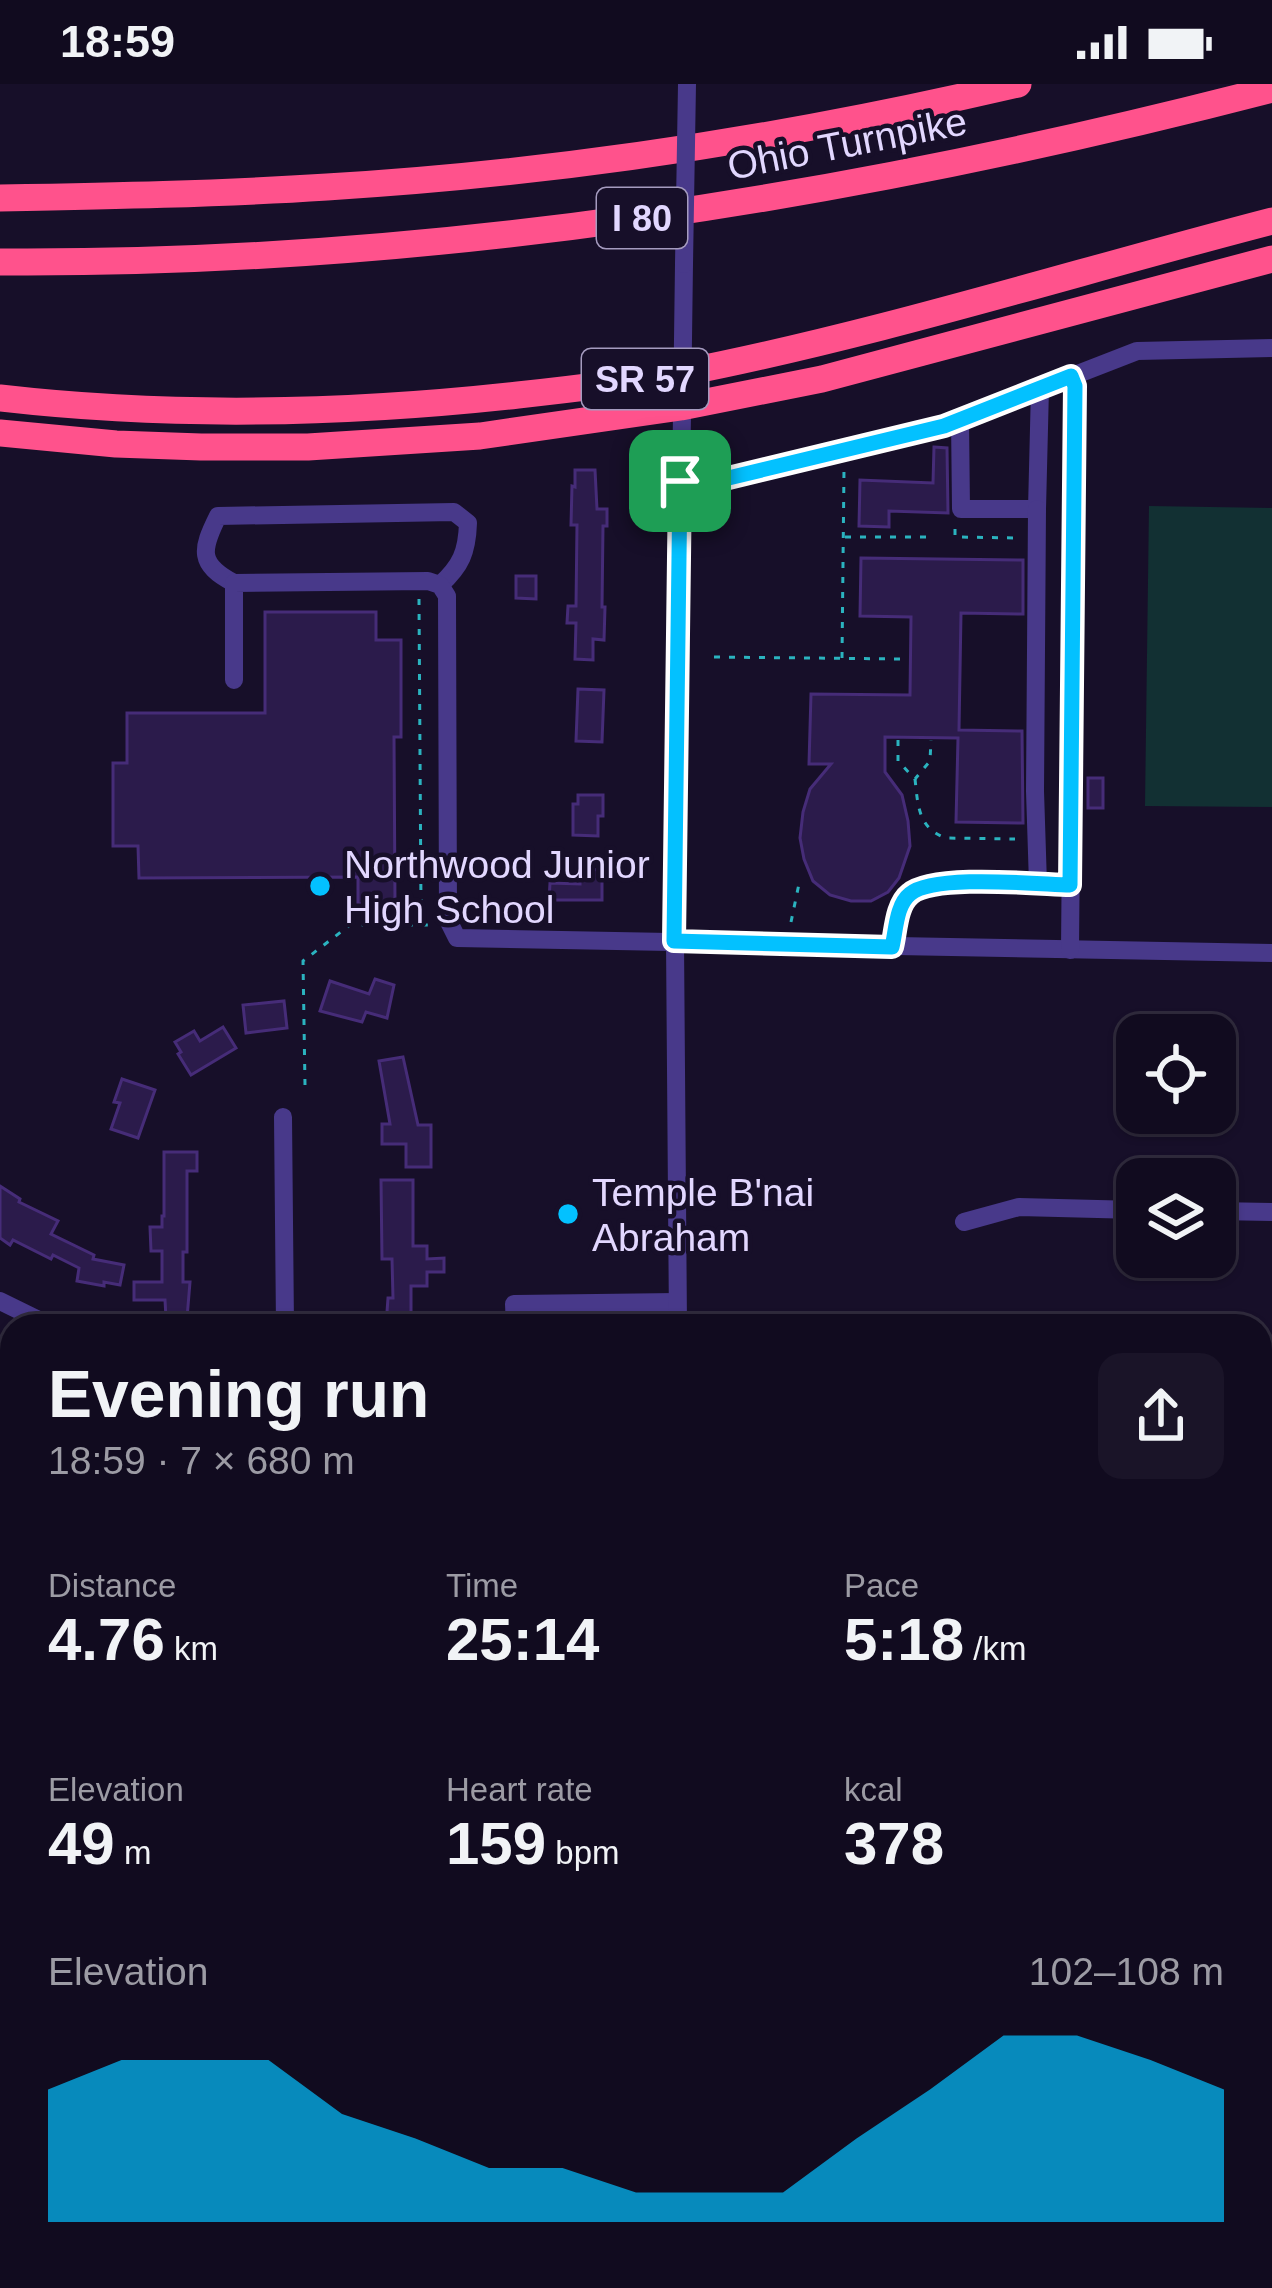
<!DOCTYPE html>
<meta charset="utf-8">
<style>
:root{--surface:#110b1f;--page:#1a1428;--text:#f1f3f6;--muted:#9c9ba4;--line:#302b3d;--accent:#03c1ff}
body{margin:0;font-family:Arial,sans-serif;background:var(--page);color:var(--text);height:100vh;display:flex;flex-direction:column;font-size:45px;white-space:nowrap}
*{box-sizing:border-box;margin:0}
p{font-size:39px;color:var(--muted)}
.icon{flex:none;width:66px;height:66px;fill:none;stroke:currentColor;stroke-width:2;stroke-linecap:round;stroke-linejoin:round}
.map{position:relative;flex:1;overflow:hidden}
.side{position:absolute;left:0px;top:1230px;width:1272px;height:975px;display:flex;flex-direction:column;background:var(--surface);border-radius:36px 36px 0 0;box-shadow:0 3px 9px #0004,0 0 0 3px var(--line)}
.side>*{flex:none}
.controls{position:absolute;left:1116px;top:930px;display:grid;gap:24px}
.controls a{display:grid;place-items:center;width:120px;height:120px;border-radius:24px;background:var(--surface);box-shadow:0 3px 9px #0004,0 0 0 3px var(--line);font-size:60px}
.pin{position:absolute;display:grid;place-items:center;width:102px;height:102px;color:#fff;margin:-51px;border-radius:24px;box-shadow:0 6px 18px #0006}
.round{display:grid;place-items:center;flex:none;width:126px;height:126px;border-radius:24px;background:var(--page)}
.overview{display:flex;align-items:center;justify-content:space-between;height:204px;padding:0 48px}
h1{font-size:66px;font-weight:700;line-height:90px}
.metrics{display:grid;grid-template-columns:repeat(3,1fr);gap:18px;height:204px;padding:12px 48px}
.metrics div{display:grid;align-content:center}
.metrics b{font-size:60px;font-weight:700}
.metrics small{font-size:33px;font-weight:400}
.metrics p{font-size:33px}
.chart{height:336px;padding:24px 48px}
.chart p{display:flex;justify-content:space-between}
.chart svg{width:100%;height:216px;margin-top:12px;fill:var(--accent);opacity:.7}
.status{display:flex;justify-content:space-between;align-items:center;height:84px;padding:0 60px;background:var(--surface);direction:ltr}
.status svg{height:33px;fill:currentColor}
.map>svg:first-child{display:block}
.green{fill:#123033}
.building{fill:#2b1b4b;stroke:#462c78;stroke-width:3}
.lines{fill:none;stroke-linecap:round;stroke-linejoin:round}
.path{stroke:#2bb3bf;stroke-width:3;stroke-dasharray:6 9;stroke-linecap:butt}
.minor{stroke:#48398a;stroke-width:18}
.highway{stroke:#ff528c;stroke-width:27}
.minor-bridge{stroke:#48398a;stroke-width:18}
.route-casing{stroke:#fff;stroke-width:24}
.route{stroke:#03c1ff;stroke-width:15}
.poi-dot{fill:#03c1ff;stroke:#170f29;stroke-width:4.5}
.labels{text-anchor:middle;stroke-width:9;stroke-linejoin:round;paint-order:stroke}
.shield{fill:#170f29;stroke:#a59bbf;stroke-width:3}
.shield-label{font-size:36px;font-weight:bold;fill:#e2d7ff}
.street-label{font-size:39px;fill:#e2d7ff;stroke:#170f29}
.poi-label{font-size:39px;fill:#e2d7ff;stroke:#170f29;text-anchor:start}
</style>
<div class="status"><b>18:59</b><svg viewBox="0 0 49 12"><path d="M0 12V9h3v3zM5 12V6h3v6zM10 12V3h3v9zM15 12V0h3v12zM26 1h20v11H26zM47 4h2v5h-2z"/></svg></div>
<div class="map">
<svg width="1272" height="2204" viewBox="0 0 1272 2204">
<rect width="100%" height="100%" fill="#170f29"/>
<polygon class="green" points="1149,422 1272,424 1272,723 1145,722"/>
<g class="building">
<polygon points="934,363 947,364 948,429 889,427 889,443 859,442 860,396 933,399"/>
<polygon points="575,386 595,386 597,425 607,425 607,442 603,442 602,523 605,523 604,556 593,555 593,576 575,575 576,539 567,539 568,522 576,522 577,441 571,441 572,402 575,403"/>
<polygon points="861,474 1023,476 1023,530 961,529 959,646 1022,647 1023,739 956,738 958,654 885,653 885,688 902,711 908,737 910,762 899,794 888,808 871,817 851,817 830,811 813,797 804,775 800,754 803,728 810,705 831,680 809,680 811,610 910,611 911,533 860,532"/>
<polygon points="516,492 536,492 536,515 516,514"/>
<polygon points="265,528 376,528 376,556 401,556 401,653 394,653 395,820 358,820 358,793 139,794 138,762 113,762 113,679 127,679 127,629 265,629"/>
<polygon points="578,605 604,606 602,658 576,657"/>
<rect x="1088" y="694" width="15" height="30"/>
<polygon points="578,711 603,711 603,732 598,732 598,752 573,751 573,720 578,720"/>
<polygon points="580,785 602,786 602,816 549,816 550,799 580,800"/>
<polygon points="375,895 394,901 387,934 366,928 362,938 320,927 330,897 369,910"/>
<polygon points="284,917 287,944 246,949 243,921"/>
<polygon points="223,943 236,964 191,991 178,970 181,968 175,958 194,947 200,957"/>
<polygon points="403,973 418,1041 431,1041 431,1083 406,1083 406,1060 382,1060 382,1040 390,1040 379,977"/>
<polygon points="122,995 155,1006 138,1054 111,1045 120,1019 114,1018"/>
<polygon points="164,1068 197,1068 197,1087 187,1087 187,1168 183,1168 183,1198 190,1198 187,1234 166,1234 165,1216 134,1216 134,1198 162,1198 162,1167 151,1167 150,1143 162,1143 162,1132 164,1132"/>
<polygon points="381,1096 413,1096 413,1162 427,1162 427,1175 444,1174 444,1188 427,1188 427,1202 411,1202 411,1242 386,1242 388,1214 393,1214 392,1175 382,1175"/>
<polygon points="0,1102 20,1115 19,1118 58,1137 51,1150 94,1171 93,1175 124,1181 120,1201 104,1198 104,1202 77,1197 79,1184 53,1171 51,1175 13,1156 10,1161 0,1154"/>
</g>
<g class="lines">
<g class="path">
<polyline points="955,445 955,453 1021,454"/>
<polyline points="845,453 926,453"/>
<polyline points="419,515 421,824"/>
<polyline points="714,573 901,575"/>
<polyline points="842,574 844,384"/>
<polyline points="898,656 898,677 915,695 930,677 931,656"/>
<path d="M915,695C918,722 918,744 946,754L1015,755"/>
<polyline points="791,838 800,795"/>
<polyline points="305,1001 303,877 350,841 429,841"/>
<polyline points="333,2193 333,2204"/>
</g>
<g class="minor">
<polyline points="960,335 961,425 1037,425 1040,304"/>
<polyline points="680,397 716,397 944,342 1137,267 1272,264"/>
<polyline points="1037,425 1035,707 1038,800"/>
<path d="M234,499C198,480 201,466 218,432L454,428L468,439C467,468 461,482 440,501"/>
<polyline points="234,596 234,499 428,497 440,501 447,512 448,836 457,854 1272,869"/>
<path d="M892,864C896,847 896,822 910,810C933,790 1037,800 1070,801"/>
<polyline points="1070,866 1075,302 1071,292"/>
<polyline points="283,1033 285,1242"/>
<polyline points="1215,1127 1272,1128"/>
<polyline points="964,1138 1019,1123 1137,1126"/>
<polyline points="0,1217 51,1242"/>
<polyline points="515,1242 514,1220 677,1218"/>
<polyline points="678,1242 675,857 684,180"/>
<polyline points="1260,1417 1272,1417"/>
<polyline points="1260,1687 1272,1687"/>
<polyline points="0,1839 12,1841"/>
<polyline points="1260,1963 1272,1963"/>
<polyline points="686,2193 686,2204"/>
<polyline points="260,2204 260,2193"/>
</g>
<g class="highway">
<path d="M0,114C109,112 218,110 327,103C559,89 792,53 1018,0"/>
<path d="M0,178C430,181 856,113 1272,5"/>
<path d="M0,314C173,334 346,330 518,311C573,305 627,299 681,289C880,250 1075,188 1272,137"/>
<polyline points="0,349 116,360 201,363 308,363 480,352 681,323 822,295 1272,175"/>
</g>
<polyline class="minor-bridge" points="684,180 687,0"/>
</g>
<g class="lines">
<defs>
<path id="route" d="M1071,292L1075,302L1070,801C1036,800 933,790 910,810C896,821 896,847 892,863L674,857L680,397H716L944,342Z"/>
</defs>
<use href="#route" class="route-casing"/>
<use href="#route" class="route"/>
</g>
<g class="poi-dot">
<circle cx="320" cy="802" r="12"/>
<circle cx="568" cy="1130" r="12"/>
</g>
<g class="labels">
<g class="shield">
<rect x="597" y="104" width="90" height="60" rx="9"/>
<rect x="582" y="265" width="126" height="60" rx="9"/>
</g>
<g class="shield-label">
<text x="642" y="147">I 80</text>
<text x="645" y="308">SR 57</text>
</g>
<g class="street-label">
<text transform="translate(847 59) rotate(-11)" y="14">Ohio Turnpike</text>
</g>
<g class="poi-label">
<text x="344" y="794">Northwood Junior<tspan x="344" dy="45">High School</tspan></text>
<text x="592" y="1122">Temple B'nai<tspan x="592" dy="45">Abraham</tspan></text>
</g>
</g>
</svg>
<div class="controls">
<a><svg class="icon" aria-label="locate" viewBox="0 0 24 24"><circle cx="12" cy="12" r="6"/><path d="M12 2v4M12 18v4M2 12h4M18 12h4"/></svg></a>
<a><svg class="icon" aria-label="layers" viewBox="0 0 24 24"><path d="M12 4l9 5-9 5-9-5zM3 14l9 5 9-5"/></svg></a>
</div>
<div class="pin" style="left:680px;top:397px;background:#1e9e55"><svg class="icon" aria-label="arrive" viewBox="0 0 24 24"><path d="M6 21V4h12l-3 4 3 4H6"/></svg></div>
<section class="side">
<div class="overview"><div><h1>Evening run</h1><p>18:59 · 7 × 680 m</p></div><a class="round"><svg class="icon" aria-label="share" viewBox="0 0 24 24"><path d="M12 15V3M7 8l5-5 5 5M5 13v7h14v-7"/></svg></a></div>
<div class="metrics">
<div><p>Distance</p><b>4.76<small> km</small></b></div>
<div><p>Time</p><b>25:14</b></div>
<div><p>Pace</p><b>5:18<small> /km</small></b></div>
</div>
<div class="metrics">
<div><p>Elevation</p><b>49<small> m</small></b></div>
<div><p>Heart rate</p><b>159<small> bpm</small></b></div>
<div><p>kcal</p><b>378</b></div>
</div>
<div class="chart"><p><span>Elevation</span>102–108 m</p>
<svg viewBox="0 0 160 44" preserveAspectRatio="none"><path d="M0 44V17L10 11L20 11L30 11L40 22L50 27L60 33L70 33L80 38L90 38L100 38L110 27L120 17L130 6L140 6L150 11L160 17V44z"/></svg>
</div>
</section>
</div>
